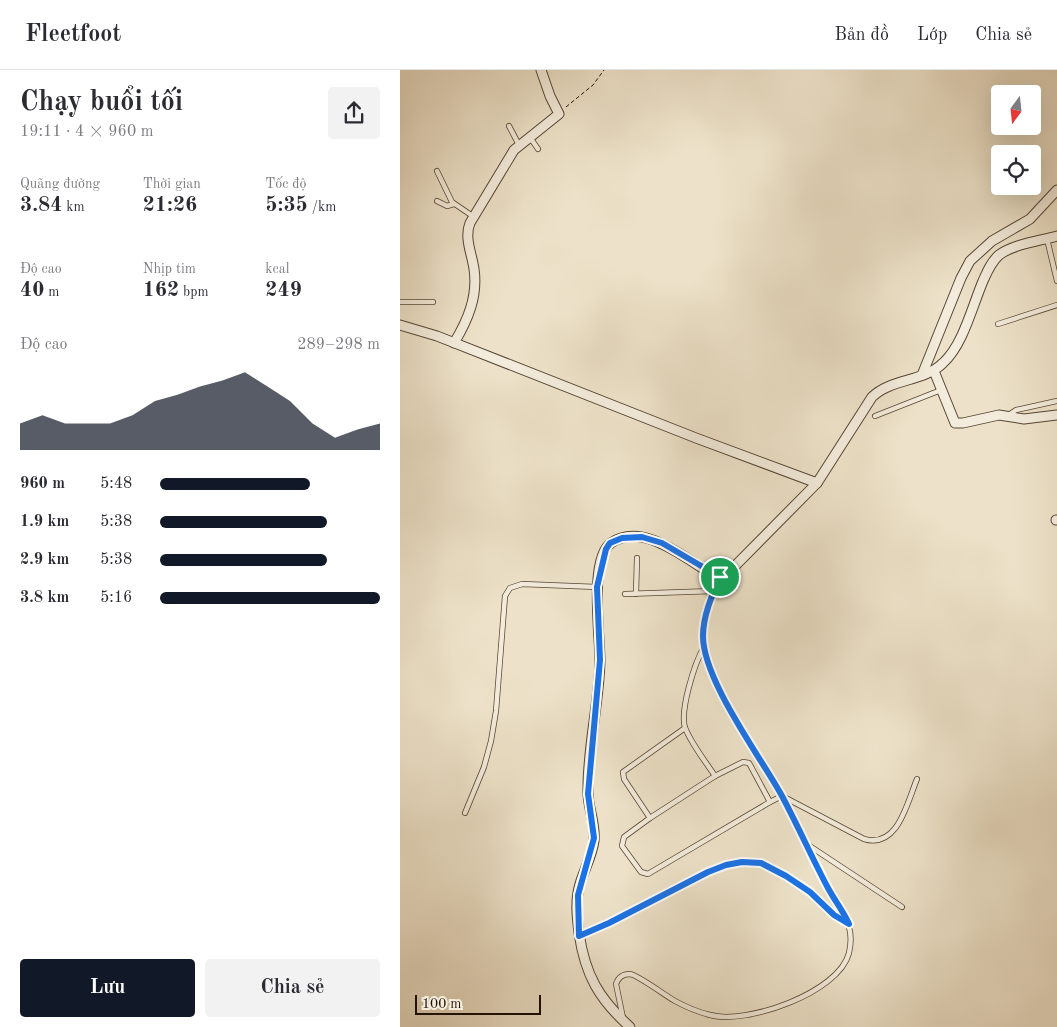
<!DOCTYPE html>
<html lang="vi">
<meta charset="utf-8">
<style>
:root{--surface:#fff;--page:#f2f2f3;--text:#2b2b33;--muted:#7c7c81;--line:#e1e1e2;--accent:#111827}
body{margin:0;font-family:"Old Standard TT",serif;background:var(--page);color:var(--text);height:100vh;display:flex;flex-direction:column;font-size:19px;white-space:nowrap}
*{box-sizing:border-box;margin:0}
p{font-size:16px;color:var(--muted)}
.icon{flex:none;width:28px;height:28px;fill:none;stroke:currentColor;stroke-width:2;stroke-linecap:round;stroke-linejoin:round}
.map{position:relative;flex:1;overflow:hidden}
.drawer{display:flex;flex-direction:column;background:var(--surface);width:400px}
.drawer>*{flex:none}
.needle{width:32px;rotate:195deg}
.buttons{position:absolute;left:591px;top:15px;display:grid;gap:10px}
.buttons a{display:grid;place-items:center;width:50px;height:50px;border-radius:5px;background:var(--surface);box-shadow:0 5px 20px #0002;font-size:25px}
.scale{position:absolute;left:15px;bottom:12px;width:126px;box-sizing:border-box;padding-left:5px;border:2px solid #241203;border-top:0;font-size:14px;line-height:18px;white-space:nowrap;color:#241203;-webkit-text-stroke:4px #f3ecdc;paint-order:stroke}
.pin{position:absolute;display:grid;place-items:center;width:42px;height:42px;color:#fff;margin:-21px;border:2px solid #fff;border-radius:50%;box-shadow:0 1px 5px #0007}
.round{display:grid;place-items:center;flex:none;width:52px;height:52px;border-radius:5px;background:var(--page)}
.headline{display:flex;align-items:center;justify-content:space-between;height:85px;padding:0 20px}
h1{font-size:28px;font-weight:700;line-height:38px}
.stats{display:grid;grid-template-columns:repeat(3,1fr);gap:8px;height:85px;padding:5px 20px}
.stats div{display:grid;align-content:center}
.stats b{font-size:21px;font-weight:700}
.stats small{font-size:14px;font-weight:400}
.stats p{font-size:14px}
.chart{height:140px;padding:10px 20px}
.chart p{display:flex;justify-content:space-between}
.chart svg{width:100%;height:90px;margin-top:5px;fill:var(--accent);opacity:.7}
.cta{display:flex;gap:10px;margin-top:auto;padding:10px 20px}
.cta a{flex:1;height:58px;border-radius:5px;background:var(--accent);color:#fff;font-size:20px;font-weight:700;line-height:58px;text-align:center}
.cta a+a{background:var(--page);color:var(--text)}
ul{padding:0 20px;list-style:none;font-size:16px}
li{display:grid;grid-template-columns:80px 60px 1fr;align-items:center;height:38px}
li i{height:12px;border-radius:6px;background:var(--accent)}
header{display:flex;align-items:center;gap:30px;box-sizing:border-box;height:70px;padding:0 25px;background:var(--surface);border-bottom:1px solid var(--line)}
header strong{font-size:24px}
nav{display:flex;gap:28px;margin-inline-start:auto;font-size:18px}
main{display:flex;flex:1;min-height:0}
.map>svg:first-child{display:block}
.lines{fill:none;stroke-linecap:round;stroke-linejoin:round}
.service-casing{stroke:#564634;stroke-width:6}
.minor-casing{stroke:#564634;stroke-width:11}
.path{stroke:#241203;stroke-width:1;stroke-dasharray:4 2.5;stroke-linecap:butt}
.service{stroke:#f3ecdc;stroke-width:4.5}
.minor{stroke:#f3ecdc;stroke-width:9}
.route-casing{stroke:#fff;stroke-width:10}
.route{stroke:#1a73e8;stroke-width:6}
</style>
<header>
<strong>Fleetfoot</strong>
<nav><a>Bản đồ</a><a>Lớp</a><a>Chia sẻ</a></nav>
</header>
<main>
<section class="drawer">
<div class="headline"><div><h1>Chạy buổi tối</h1><p>19:11 · 4 × 960 m</p></div><a class="round"><svg class="icon" aria-label="share" viewBox="0 0 24 24"><path d="M12 15V3M7 8l5-5 5 5M5 13v7h14v-7"/></svg></a></div>
<div class="stats">
<div><p>Quãng đường</p><b>3.84<small> km</small></b></div>
<div><p>Thời gian</p><b>21:26</b></div>
<div><p>Tốc độ</p><b>5:35<small> /km</small></b></div>
</div>
<div class="stats">
<div><p>Độ cao</p><b>40<small> m</small></b></div>
<div><p>Nhịp tim</p><b>162<small> bpm</small></b></div>
<div><p>kcal</p><b>249</b></div>
</div>
<div class="chart"><p><span>Độ cao</span>289–298 m</p>
<svg viewBox="0 0 160 44" preserveAspectRatio="none"><path d="M0 44V31L10 27L20 31L30 31L40 31L50 27L60 20L70 17L80 13L90 10L100 6L110 13L120 20L130 31L140 38L150 34L160 31V44z"/></svg>
</div>
<ul>
<li><b>960 m</b>5:48<i style="width:68%"></i></li>
<li><b>1.9 km</b>5:38<i style="width:76%"></i></li>
<li><b>2.9 km</b>5:38<i style="width:76%"></i></li>
<li><b>3.8 km</b>5:16<i style="width:100%"></i></li>
</ul>
<div class="cta"><a>Lưu</a><a>Chia sẻ</a></div>
</section>
<div class="map">
<svg width="657" height="957" viewBox="0 0 657 957">
<rect width="100%" height="100%" fill="#ede2c9"/>
<filter id="stains"><feTurbulence type="fractalNoise" baseFrequency=".004" numOctaves="4"/><feColorMatrix values="0 0 0 0 .2 0 0 0 0 .09 0 0 0 0 .02 0 0 0 .5 -.17"/></filter>
<radialGradient id="worn" r=".72"><stop offset=".6" stop-color="#630" stop-opacity="0"/><stop offset="1" stop-color="#630" stop-opacity=".3"/></radialGradient>
<g class="lines">
<defs>
<g id="service">
<polyline points="109,56 119,75"/>
<polyline points="129,66 138,79"/>
<polyline points="37,101 52,132 74,147"/>
<polyline points="37,131 47,136 54,134"/>
<polyline points="647,169 657,211"/>
<polyline points="0,232 33,232"/>
<polyline points="598,254 657,235"/>
<polyline points="475,346 541,320"/>
<polyline points="607,346 616,340 657,331"/>
<polyline points="225,524 314,521"/>
<polyline points="236,524 237,488"/>
<path d="M304,577C295,592 278,644 286,660C293,676 305,691 315,706"/>
<polygon points="343,692 349,693 370,732 253,801 248,804 241,802 222,776 224,767 250,748 315,706"/>
<path d="M370,732L382,726L464,769C498,779 507,733 517,709"/>
<polyline points="65,743 84,697 91,671 96,641 105,526 110,518 122,514 197,517"/>
<polyline points="250,748 224,709 223,702 285,658"/>
<polyline points="405,773 502,837"/>
<polyline points="180,865 209,853 308,802 326,795 343,792 361,793 386,805 411,822 434,845 448,854"/>
<path d="M223,948L216,914C218,908 223,904 230,904C238,905 266,926 275,931C286,937 298,942 310,945C346,955 439,923 449,883C456,853 440,842 428,818C412,787 398,756 382,727C361,687 302,608 303,565C303,545 312,525 320,507"/>
</g>
<g id="minor">
<polyline points="0,255 37,266 296,368 417,413"/>
<path d="M54,273C68,250 78,226 74,199C72,184 64,168 70,153L114,80L159,44L150,26L141,0"/>
<polyline points="534,301 555,353 563,353 599,345 624,349 657,345"/>
<polyline points="522,305 561,208 570,191 592,171 630,149 657,120"/>
<polyline points="656,450 657,450"/>
<path d="M230,957C199,929 185,905 179,863C177,847 175,830 180,814C184,800 192,786 194,771C196,754 188,738 188,723C187,679 199,635 200,591C200,565 189,488 211,473C244,450 289,492 317,507L325,506L417,413L472,327C492,308 524,312 543,293C563,275 572,237 583,211C587,202 591,192 599,185C614,174 639,171 657,166"/>
</g>
</defs>
<use href="#service" class="service-casing"/>
<use href="#minor" class="minor-casing"/>
<polyline class="path" points="166,37 193,15 204,0"/>
<use href="#service" class="service"/>
<use href="#minor" class="minor"/>
</g>
<g class="lines">
<defs>
<path id="route" d="M242,467L262,473L320,507C312,525 303,546 303,566C303,610 360,686 382,726C398,756 412,788 428,818C435,831 443,841 449,854L434,845L410,822L386,806L361,793L342,792L326,795L308,802L209,853L179,866L178,825L194,768L188,724L200,590L197,517L206,479L210,473L222,468Z"/>
</defs>
<use href="#route" class="route-casing"/>
<use href="#route" class="route"/>
</g>
<rect width="100%" height="100%" filter="url(#stains)"/>
<rect width="100%" height="100%" fill="url(#worn)"/>
</svg>
<div class="buttons">
<a><svg class="needle" viewBox="-14 -14 28 28"><path d="M0-13l5 13h-10z" fill="#e53935"/><path d="M0 13l5-13h-10z" fill="#7c7c81"/></svg></a>
<a><svg class="icon" aria-label="locate" viewBox="0 0 24 24"><circle cx="12" cy="12" r="6"/><path d="M12 2v4M12 18v4M2 12h4M18 12h4"/></svg></a>
</div>
<div class="scale">100 m</div>
<div class="pin" style="left:320px;top:507px;background:#1e9e55"><svg class="icon" aria-label="arrive" viewBox="0 0 24 24"><path d="M6 21V4h12l-3 4 3 4H6"/></svg></div>
</div>
</main>
